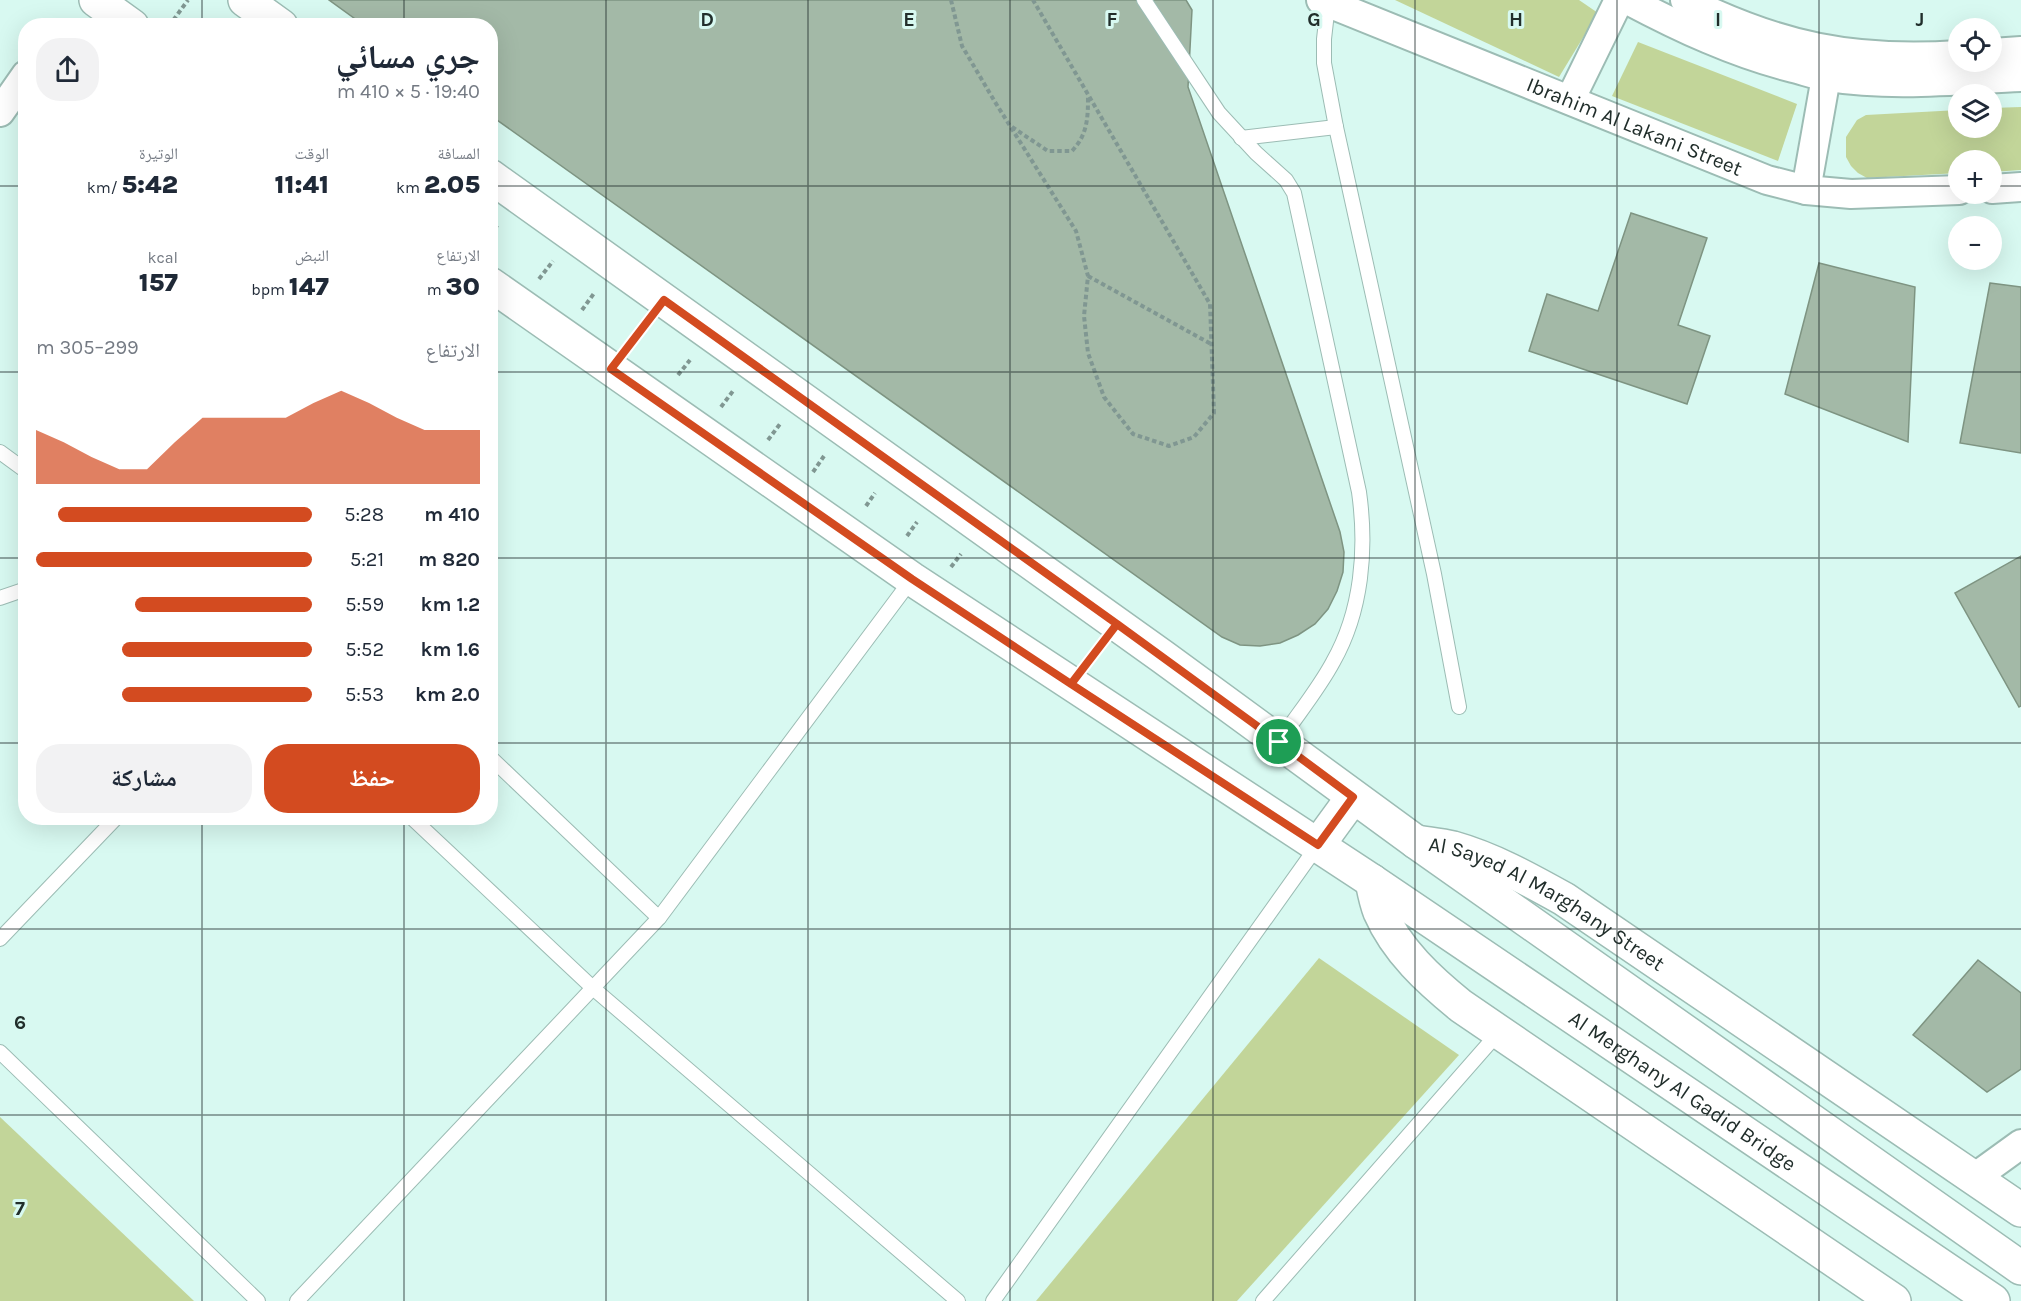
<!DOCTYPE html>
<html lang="ar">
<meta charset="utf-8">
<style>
:root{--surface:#fff;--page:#f2f2f3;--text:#1f2937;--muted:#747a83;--accent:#d34b20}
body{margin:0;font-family:Karla,"Noto Naskh Arabic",sans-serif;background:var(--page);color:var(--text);direction:rtl;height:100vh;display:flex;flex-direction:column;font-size:22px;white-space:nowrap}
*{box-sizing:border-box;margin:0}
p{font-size:20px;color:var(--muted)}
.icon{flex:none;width:33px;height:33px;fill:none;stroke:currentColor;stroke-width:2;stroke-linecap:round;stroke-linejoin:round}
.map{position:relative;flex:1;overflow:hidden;direction:ltr}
.panel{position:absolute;left:18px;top:18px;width:480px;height:807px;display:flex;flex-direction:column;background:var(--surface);border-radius:24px;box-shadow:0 6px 24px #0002;direction:rtl}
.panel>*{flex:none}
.tools{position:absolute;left:1948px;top:18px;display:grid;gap:12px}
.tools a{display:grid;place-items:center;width:54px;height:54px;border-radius:50%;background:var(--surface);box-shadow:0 6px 24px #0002;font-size:30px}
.pin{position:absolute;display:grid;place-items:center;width:51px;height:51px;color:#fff;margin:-26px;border:3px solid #fff;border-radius:50%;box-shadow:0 2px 6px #0007}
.round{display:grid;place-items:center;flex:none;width:63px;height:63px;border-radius:24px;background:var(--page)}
.summary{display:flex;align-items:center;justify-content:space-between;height:102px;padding:0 18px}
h1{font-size:33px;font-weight:800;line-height:45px}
.stats{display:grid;grid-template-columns:repeat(3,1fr);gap:9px;height:102px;padding:6px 18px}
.stats div{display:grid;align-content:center}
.stats b{font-size:26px;font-weight:800}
.stats small{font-size:16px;font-weight:400}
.stats p{font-size:16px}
.chart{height:168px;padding:12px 18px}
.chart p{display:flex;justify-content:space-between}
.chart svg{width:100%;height:108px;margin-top:6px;fill:var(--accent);opacity:.7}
.cta{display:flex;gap:12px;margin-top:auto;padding:12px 18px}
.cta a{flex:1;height:69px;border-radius:24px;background:var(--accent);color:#fff;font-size:24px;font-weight:800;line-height:69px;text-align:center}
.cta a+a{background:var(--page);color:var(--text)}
ul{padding:0 18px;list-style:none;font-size:20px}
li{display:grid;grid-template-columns:96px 72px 1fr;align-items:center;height:45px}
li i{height:15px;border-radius:8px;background:var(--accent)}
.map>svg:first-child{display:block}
.green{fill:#c2d599}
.building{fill:#a3b9a7;stroke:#7e9482;stroke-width:1.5}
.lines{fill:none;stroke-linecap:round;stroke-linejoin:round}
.service-casing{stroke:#9cbcb4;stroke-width:16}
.minor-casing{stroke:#9cbcb4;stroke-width:32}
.primary-casing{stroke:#9cbcb4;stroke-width:36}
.trunk-casing{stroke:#9cbcb4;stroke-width:36}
.path{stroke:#809792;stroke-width:4;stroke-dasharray:4.5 3;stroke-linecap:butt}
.service{stroke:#fff;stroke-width:14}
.minor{stroke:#fff;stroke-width:28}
.primary{stroke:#fff;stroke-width:33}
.trunk{stroke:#fff;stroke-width:33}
.route-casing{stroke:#fff;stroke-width:12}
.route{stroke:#d34b20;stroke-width:8}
.grid{fill:none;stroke:#212e2b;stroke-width:1.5;stroke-opacity:0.55}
.labels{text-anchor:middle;stroke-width:6;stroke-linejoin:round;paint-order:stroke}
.street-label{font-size:21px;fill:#212e2b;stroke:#d8f9f1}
.grid-label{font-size:20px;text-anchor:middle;font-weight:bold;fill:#212e2b;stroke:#d8f9f1;stroke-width:6;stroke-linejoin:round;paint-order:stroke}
</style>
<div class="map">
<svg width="2021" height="1301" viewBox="0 0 2021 1301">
<rect width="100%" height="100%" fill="#d8f9f1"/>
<g class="green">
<polygon points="1395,0 1579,0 1598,13 1559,77"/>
<polygon points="1638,42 1797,104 1778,161 1612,96"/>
<polygon points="2021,107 2021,170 1992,172 1992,160 1959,160 1959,173 1867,178 1858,173 1851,166 1846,157 1846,137 1857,120 1866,115 1959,110 1959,128 1992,128 1992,108"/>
<polygon points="1319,958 1459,1055 1237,1301 1036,1301"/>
<polygon points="0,1117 194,1301 0,1301"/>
</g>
<g class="building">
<polygon points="329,0 1186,0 1192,10 1188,87 1340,532 1344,552 1343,572 1337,591 1328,609 1315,624 1298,635 1280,643 1260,646 1240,645 1222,637 490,115 490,26 365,26"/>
<polygon points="1631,213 1707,238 1678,325 1710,336 1687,404 1529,351 1547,294 1598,311"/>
<polygon points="1819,263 1915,287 1908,442 1785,394"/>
<polygon points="1990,283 2021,287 2021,453 1960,443"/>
<polygon points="2021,556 2021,706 2019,707 1955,593"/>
<polygon points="1978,960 2021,993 2021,1069 1987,1092 1913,1035"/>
</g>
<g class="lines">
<defs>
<g id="service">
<path d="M1144,0L1219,113L1256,153L1286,180L1294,193L1359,492C1367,549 1362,611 1333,662C1318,690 1297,715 1279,742"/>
<polyline points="1328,4 1324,39 1324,63 1336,127 1434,574 1459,707"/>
<polyline points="1241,138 1336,127"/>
<polyline points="0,452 26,471"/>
<polyline points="0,598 26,589"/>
<polyline points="490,757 659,918"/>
<polyline points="412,818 594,989 958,1301"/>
<polyline points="0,939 116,818"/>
<polyline points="0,1052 258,1301"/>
<polyline points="297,1301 659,918 912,579"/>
<polyline points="993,1301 1318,845"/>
<polyline points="1263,1301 1499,1032"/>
</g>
<g id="minor">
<path id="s1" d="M1321,0L1767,180L1806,190L1851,194L1959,190"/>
<path d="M1628,0C1681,28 1734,53 1793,68C1805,71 1816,75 1828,77C1892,87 1957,80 2021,77"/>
<path d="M1685,0C1780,47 1853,62 1959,55"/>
<polyline points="1992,53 2021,51"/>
<polyline points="1570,100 1619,0"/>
<polyline points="0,112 26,75"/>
<polyline points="1992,189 2021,187"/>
<polyline points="1806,190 1826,77"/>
<polyline points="1974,1178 2021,1144"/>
</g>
<g id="primary">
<polyline points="96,0 132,26"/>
<polyline points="245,0 281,26"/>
<polyline points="490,176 1163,657 1416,842 2021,1268"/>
<path id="s2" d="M490,284L912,579L1372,881L1993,1301"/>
<polyline points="1318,845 1353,797"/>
</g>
<g id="trunk">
<path id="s3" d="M1416,842C1428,844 1441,845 1453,848C1492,859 1528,879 1564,899L2021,1210"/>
<path d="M1372,881C1374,891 1376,902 1380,912C1397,951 1429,980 1461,1006L1894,1301"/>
</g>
</defs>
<use href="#service" class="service-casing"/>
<use href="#minor" class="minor-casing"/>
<use href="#primary" class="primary-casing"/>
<use href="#trunk" class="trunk-casing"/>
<g class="path">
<polyline points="951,0 962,46 995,102 1076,231 1088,276 1084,316 1088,353 1104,397 1133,434 1169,446 1194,437 1214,413 1210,304 1033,0"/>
<polyline points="169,26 188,0"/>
<path d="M1012,127L1048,151H1072C1088,134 1088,117 1088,95"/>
<polyline points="490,235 499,223"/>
<polyline points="1088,276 1211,344"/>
<polyline points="539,279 553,261"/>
<polyline points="582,310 595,292"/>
<polyline points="631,342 643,327"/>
<polyline points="678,375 690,360"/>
<polyline points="721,407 733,391"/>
<polyline points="768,440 780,424"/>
<polyline points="813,472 824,456"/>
<polyline points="866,506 875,493"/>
<polyline points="907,536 917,522"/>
<polyline points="951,567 961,554"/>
</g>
<use href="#service" class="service"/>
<use href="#minor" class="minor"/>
<use href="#primary" class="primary"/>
<use href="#trunk" class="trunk"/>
</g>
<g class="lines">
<defs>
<polyline id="route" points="1279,742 1117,624 1071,684 912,579 611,369 664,300 1117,624 1071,684 1318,845 1353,797 1279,742"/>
</defs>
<use href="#route" class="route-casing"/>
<use href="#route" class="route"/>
</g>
<path class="grid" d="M202,0V26M404,0V26M606,0V1301M808,0V1301M1010,0V1301M1213,0V1301M1415,0V1301M1617,0V1301M1819,0V1301M0,186H26M490,186H1959M1992,186H2021M0,372H26M490,372H2021M0,558H26M490,558H2021M0,743H26M490,743H2021M202,818V1301M404,818V1301M0,929H2021M0,1115H2021"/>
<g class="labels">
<g class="street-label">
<text dy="7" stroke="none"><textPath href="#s1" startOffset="338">Ibrahim Al Lakani Street</textPath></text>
<text dy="7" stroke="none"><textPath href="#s3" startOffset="146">Al Sayed Al Marghany Street</textPath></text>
<text dy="7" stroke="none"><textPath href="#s2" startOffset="1440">Al Merghany Al Gadid Bridge</textPath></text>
</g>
</g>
<g class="grid-label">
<text x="707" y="26">D</text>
<text x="909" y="26">E</text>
<text x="1112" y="26">F</text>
<text x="1314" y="26">G</text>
<text x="1516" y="26">H</text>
<text x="1718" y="26">I</text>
<text x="1920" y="26">J</text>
<text x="20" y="1029">6</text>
<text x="20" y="1215">7</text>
</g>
</svg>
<div class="tools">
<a><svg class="icon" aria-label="locate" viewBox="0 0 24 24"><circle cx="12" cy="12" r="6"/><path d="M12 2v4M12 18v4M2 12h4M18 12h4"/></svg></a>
<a><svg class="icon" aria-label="layers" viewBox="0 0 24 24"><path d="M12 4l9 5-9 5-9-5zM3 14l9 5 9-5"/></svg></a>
<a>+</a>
<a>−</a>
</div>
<div class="pin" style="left:1279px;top:742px;background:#1e9e55"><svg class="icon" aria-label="arrive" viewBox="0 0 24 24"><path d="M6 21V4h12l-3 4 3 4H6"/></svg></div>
<section class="panel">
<div class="summary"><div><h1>جري مسائي</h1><p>19:40 · 5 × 410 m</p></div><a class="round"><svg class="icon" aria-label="share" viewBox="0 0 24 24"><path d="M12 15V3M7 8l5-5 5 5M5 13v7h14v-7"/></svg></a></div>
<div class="stats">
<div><p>المسافة</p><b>2.05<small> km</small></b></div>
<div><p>الوقت</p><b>11:41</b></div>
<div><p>الوتيرة</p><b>5:42<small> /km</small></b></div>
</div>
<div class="stats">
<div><p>الارتفاع</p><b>30<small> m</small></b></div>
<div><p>النبض</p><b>147<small> bpm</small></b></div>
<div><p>kcal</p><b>157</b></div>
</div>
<div class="chart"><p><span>الارتفاع</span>299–305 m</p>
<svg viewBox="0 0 160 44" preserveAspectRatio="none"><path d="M0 44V22L10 27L20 33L30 38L40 38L50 27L60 17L70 17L80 17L90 17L100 11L110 6L120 11L130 17L140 22L150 22L160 22V44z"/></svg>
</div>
<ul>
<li><b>410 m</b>5:28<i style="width:92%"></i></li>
<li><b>820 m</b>5:21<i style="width:100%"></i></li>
<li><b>1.2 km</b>5:59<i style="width:64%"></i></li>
<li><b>1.6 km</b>5:52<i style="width:69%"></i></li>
<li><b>2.0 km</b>5:53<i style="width:69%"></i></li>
</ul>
<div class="cta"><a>حفظ</a><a>مشاركة</a></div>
</section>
</div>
